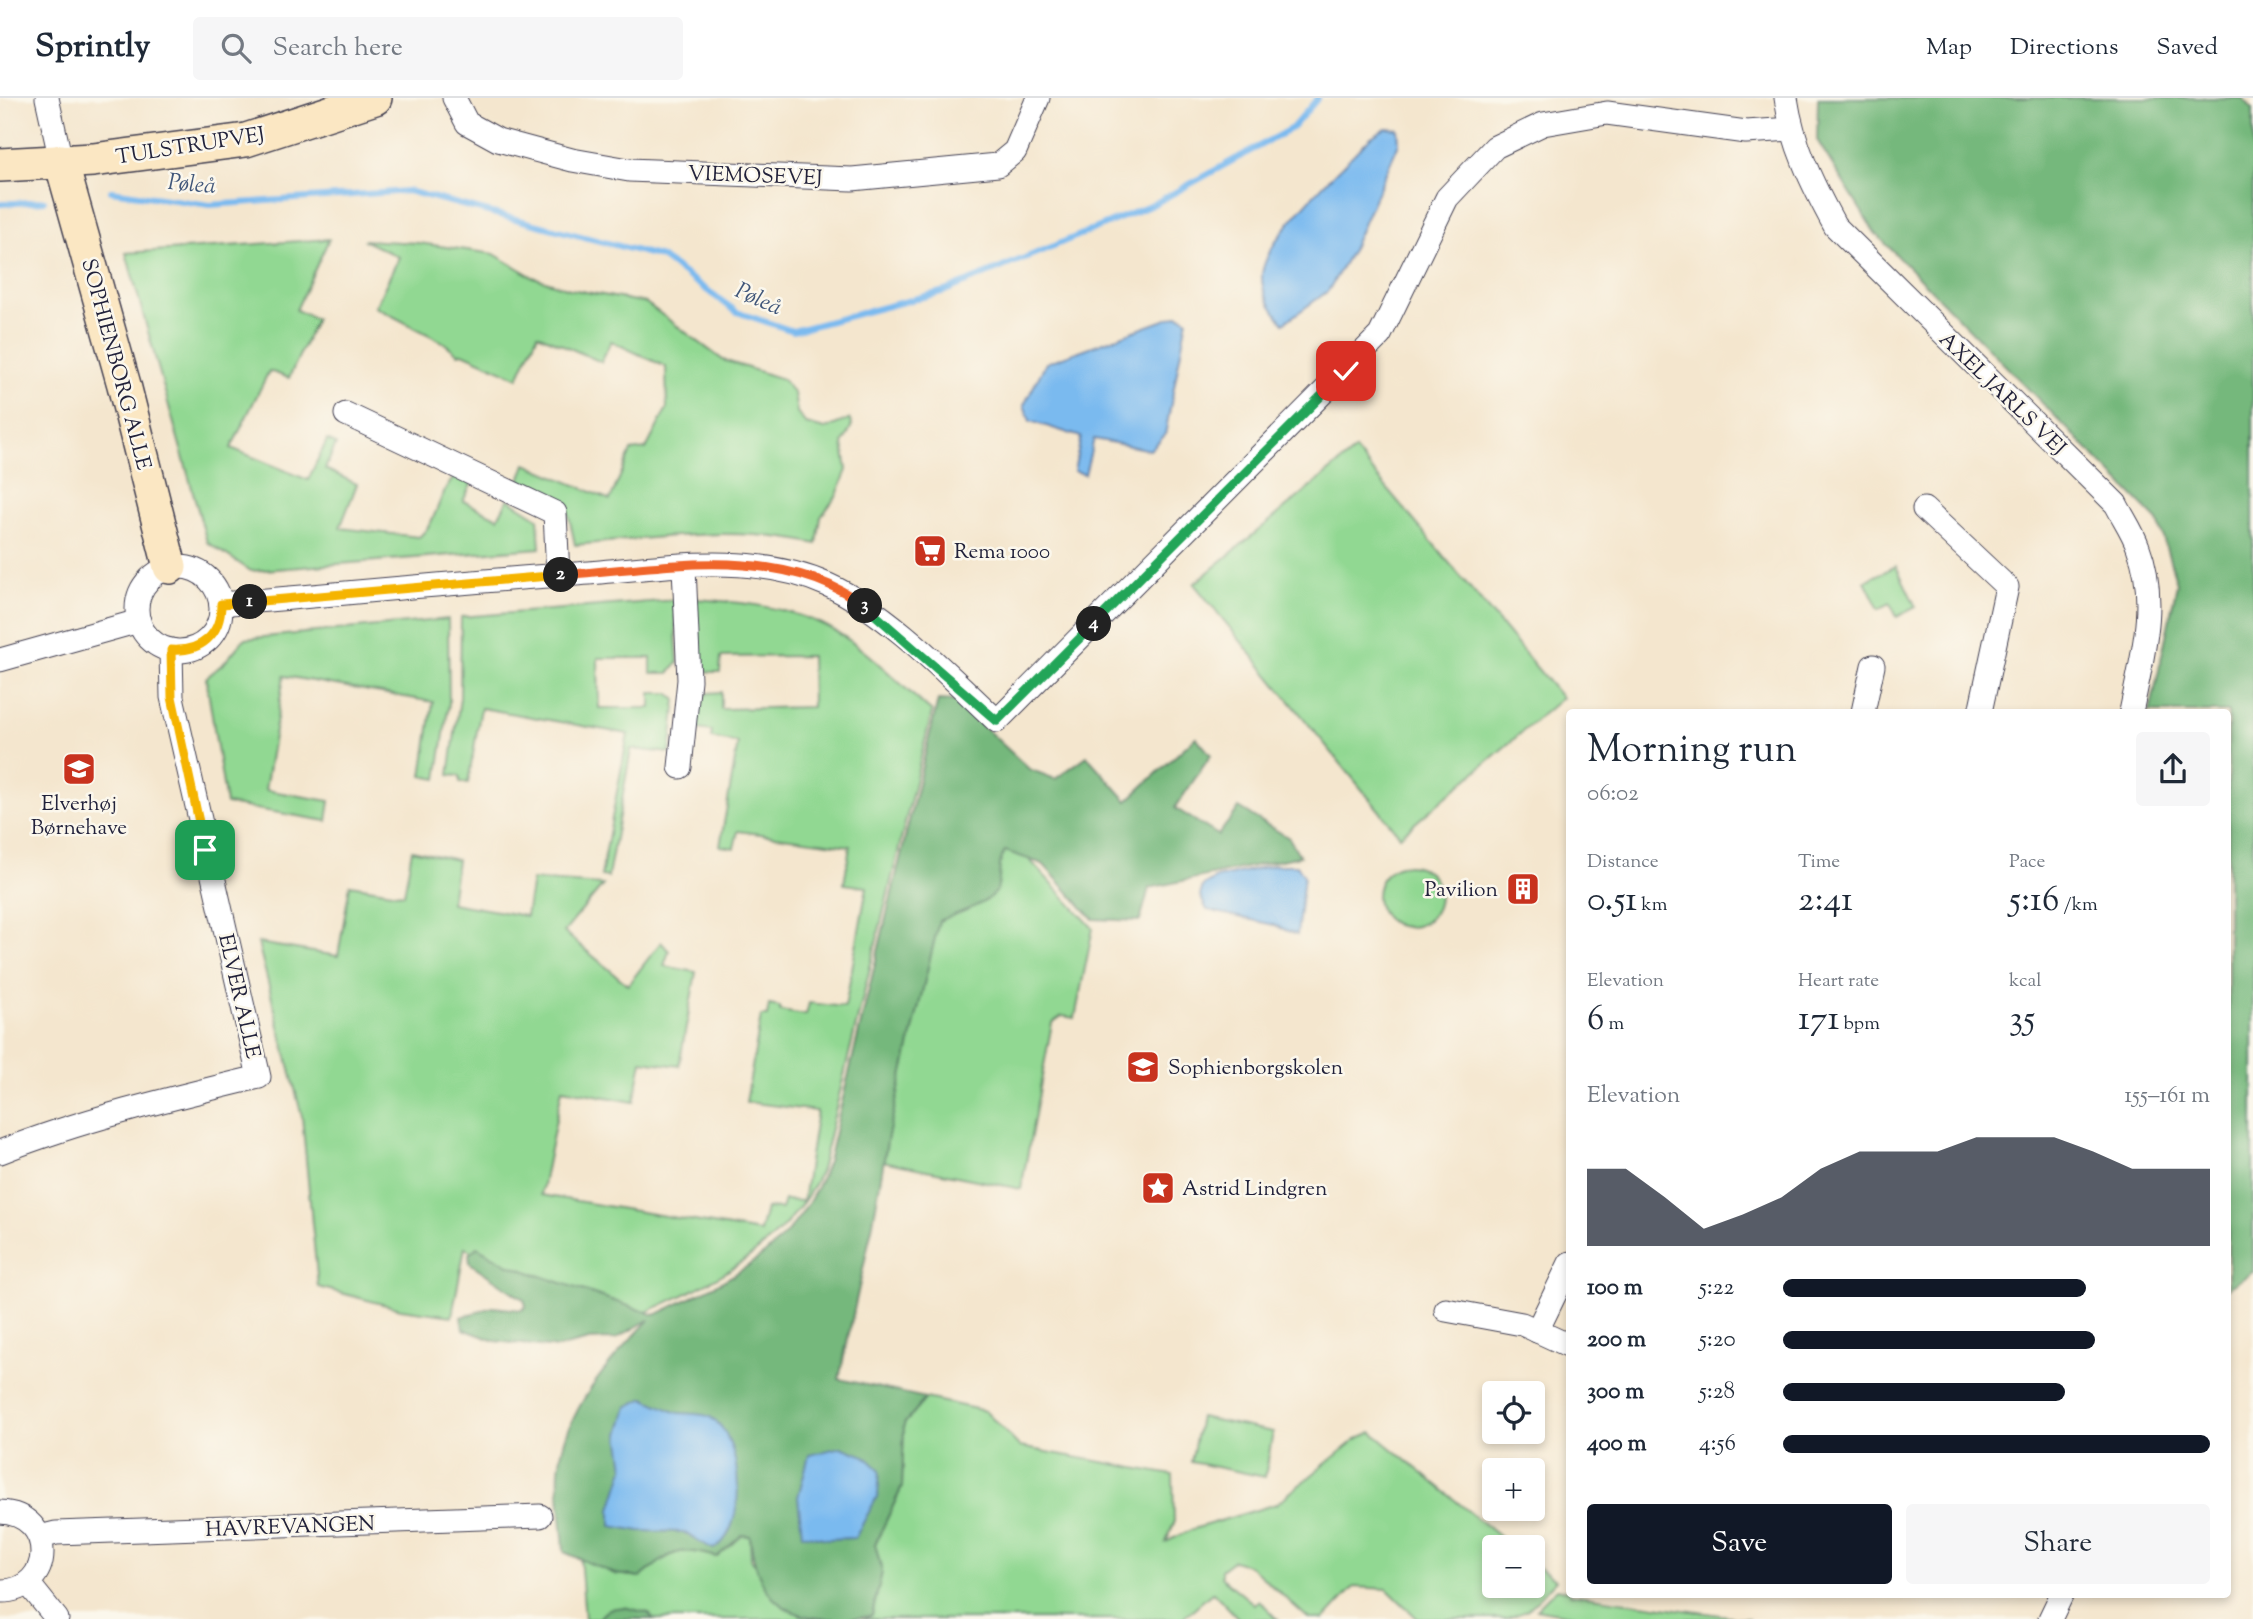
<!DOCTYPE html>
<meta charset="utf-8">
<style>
:root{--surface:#fff;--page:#f6f6f7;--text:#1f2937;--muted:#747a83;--line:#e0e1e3;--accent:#111827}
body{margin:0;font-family:"Sorts Mill Goudy",serif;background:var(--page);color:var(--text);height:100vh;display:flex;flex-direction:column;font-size:26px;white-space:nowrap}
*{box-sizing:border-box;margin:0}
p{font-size:23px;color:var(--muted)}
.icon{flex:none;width:38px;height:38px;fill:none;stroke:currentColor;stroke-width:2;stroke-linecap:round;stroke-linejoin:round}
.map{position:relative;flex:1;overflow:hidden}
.side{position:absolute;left:1566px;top:611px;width:665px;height:889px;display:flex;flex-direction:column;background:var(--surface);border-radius:7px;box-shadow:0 4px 10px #0003}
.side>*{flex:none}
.fabs{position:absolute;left:1482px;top:1283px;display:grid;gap:14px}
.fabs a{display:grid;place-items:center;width:63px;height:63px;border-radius:7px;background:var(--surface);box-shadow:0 4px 10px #0003;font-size:35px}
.pin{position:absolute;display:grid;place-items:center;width:60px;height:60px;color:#fff;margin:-30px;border-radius:14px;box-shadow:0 4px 10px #0006}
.km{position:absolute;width:35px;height:35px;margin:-18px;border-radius:50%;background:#222;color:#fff;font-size:19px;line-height:35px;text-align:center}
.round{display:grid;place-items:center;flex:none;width:74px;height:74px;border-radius:7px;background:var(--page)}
.head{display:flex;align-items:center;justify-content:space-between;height:119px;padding:0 21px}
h1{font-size:38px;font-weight:600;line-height:52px}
.metrics{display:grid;grid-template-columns:repeat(3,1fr);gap:10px;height:119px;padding:7px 21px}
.metrics div{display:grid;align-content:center}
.metrics b{font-size:35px;font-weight:600}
.metrics small{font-size:19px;font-weight:400}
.metrics p{font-size:19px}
.chart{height:196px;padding:14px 21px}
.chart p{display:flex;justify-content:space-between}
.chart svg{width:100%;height:126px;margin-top:7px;fill:var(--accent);opacity:.7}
.button{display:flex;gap:14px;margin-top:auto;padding:14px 21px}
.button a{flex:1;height:80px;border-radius:7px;background:var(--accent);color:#fff;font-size:28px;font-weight:600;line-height:80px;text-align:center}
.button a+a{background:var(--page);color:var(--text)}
ul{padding:0 21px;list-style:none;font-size:23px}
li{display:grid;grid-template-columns:112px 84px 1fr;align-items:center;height:52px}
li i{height:18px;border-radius:9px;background:var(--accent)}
header{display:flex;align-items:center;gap:42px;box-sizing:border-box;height:98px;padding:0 35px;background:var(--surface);border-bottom:2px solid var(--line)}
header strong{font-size:33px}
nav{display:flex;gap:38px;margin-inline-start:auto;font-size:24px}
.search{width:490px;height:63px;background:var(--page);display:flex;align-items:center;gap:18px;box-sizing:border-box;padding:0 24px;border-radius:7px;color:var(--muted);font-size:26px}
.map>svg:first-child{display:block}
.green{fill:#91d892;stroke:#5a7d66;stroke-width:2}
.forest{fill:#74b87c;stroke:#4b6d5c;stroke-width:2}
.water{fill:#7abaef;stroke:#4e6e95;stroke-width:2}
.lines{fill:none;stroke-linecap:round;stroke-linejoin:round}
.stream{stroke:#7abaef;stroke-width:6}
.street-casing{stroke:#423f51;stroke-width:25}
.secondary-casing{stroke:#423f51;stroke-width:36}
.street{stroke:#fff;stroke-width:23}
.secondary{stroke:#fbe7c3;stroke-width:33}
.split-1-casing{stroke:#fff;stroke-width:14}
.split-2-casing{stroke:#fff;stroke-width:14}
.split-3-casing{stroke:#fff;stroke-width:14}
.split-4-casing{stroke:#fff;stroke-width:14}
.split-5-casing{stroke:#fff;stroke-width:14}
.split-1{stroke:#f5b400;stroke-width:9}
.split-2{stroke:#f5b400;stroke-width:9}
.split-3{stroke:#f0652b;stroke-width:9}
.split-4{stroke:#22a559;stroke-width:9}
.split-5{stroke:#22a559;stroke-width:9}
.labels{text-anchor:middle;stroke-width:5;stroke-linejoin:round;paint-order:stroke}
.street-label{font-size:21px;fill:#22223b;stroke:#fbf7ec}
.poi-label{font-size:21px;fill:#22223b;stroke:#fbf7ec;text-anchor:start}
.water-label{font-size:23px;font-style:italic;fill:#41577a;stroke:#fbf7ec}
</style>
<header>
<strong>Sprintly</strong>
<div class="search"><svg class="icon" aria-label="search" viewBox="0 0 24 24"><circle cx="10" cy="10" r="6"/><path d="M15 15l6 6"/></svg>Search here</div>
<nav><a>Map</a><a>Directions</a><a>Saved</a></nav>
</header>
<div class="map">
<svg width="2253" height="1521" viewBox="0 0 2253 1521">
<rect width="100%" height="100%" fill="#fbf7ec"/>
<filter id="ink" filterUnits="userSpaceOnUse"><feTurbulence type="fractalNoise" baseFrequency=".0143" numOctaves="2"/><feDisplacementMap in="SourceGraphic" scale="14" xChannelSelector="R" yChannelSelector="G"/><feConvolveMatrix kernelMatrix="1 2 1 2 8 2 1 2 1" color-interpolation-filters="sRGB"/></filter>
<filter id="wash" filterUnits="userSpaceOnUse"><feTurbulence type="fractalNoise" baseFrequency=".00686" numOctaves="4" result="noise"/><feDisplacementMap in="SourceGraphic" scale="28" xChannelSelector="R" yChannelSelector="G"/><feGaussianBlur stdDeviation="1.57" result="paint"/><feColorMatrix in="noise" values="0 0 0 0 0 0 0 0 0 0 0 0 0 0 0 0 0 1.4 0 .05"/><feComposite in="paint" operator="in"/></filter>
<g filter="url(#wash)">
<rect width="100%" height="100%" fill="#f4e6ce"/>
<g class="green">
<path d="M329,141L296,212L316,221L289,280L269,273L231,350L308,382L327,342L336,346L325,371L357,386L340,430L419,439C439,423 437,394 457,377L473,383L463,403L498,420L508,401L538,420L540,450L251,473L207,444L126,155Z"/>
<path d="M363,142L419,145L494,156L533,179L570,191L646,205L723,262L783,281L794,296L797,314L806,326L825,331L849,321L852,327L843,346L847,372L837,397L821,419L817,446C736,427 656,440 575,447L567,409L519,385L526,366L610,402L631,353L646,351L667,310L666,269L611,243L601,264L538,236L518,280L463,255L458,256L443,244L375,209L399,159Z"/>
<polygon points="1355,352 1562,600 1400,738 1194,486"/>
<polygon points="1896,468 1916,509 1897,519 1890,505 1879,511 1865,483"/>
<path d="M695,501C740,504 785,508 826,528C865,548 899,586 932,614L821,1072C787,1151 712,1185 637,1218L490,1168L465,1149L452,1218L401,1211L318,1189L302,1019L258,845L338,858L350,787L404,796L412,752L457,762L451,805L526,818L532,782L603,787L564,834L628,887L661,844L669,853L664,868L696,874L679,968L642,963L634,1004L562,991L541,1097L760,1134L766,1110L781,1111L784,1102L803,1103L817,1013L746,1004L761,918H767L769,907L780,909V913L806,917L809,905L845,909L867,789L844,786L850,748L738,733L734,750L720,748L738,645L711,640L712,633L697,631L699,603L708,595L721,594V611L812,609L811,558L721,559L720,574H709L698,566Z"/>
<polygon points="674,502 678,565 669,575 651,575 651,560 598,560 599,610 651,610 651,595 669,595 676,602 670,655 631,651 608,779 601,778 628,636 481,610 468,685 460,684 460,678 449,677 460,600 461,519"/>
<polygon points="448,521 449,605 437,681 422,678 433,604 284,578 265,692 330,703 327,723 226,706 206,580 225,564 244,541"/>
<polygon points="1002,732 1093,830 1075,920 1062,918 1052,925 1021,1091 877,1062 933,818"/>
<circle cx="1408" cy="798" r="31"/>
<polygon points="926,1300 985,1313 1020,1349 1173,1377 1174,1425 1166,1444 1193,1431 1276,1406 1356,1341 1372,1334 1512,1449 1494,1449 1494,1488 1533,1488 1533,1465 1556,1482 1527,1513 1505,1521 1418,1521 1387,1491 1354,1489 1324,1521 1309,1521 1250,1468 1234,1462 1221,1472 1221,1479 1254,1506 1259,1502 1278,1521 1239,1521 1213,1494 1182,1521 865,1521 872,1517 882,1474 875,1446 902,1389 904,1326"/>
<polygon points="1200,1319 1273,1334 1265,1379 1191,1364"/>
<path d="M743,1437L750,1438L751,1461L800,1517L826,1521H654L648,1515L609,1511L597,1521H585L580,1459L615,1476L641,1479C673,1453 676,1448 717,1459Z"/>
<polygon points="1557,1490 1570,1493 1570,1496 1749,1521 1591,1521 1536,1511"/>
</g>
<g class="forest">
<polygon points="1818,0 2243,0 2253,11 2253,1174 2228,1190 2228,614 2150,614 2177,486 2158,423 1875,135 1817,42"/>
<path d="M938,602L956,603L1029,671L1055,681L1087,658L1127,703L1196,639L1211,657L1175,710L1218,737L1239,710L1289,740L1300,758L1149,790L1140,823L1093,821L1043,766L1005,753C996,769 1002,777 997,791C993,805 952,817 939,823L888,1038L873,1125L839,1281L926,1300L904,1326L902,1389L875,1446L882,1474L872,1517C861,1521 847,1521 835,1521C777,1521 756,1492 750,1438L742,1437L717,1459C676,1448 673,1453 641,1479L615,1476L564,1454C563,1428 557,1398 559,1372C564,1311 611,1262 650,1221L615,1241L589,1242L557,1250L495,1243L463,1231L461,1219L493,1209L522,1212L526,1208L524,1202L470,1165L469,1156L477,1149L509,1167L655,1217C735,1178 796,1154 828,1063Z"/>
<polygon points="624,1509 648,1515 654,1521 597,1521 609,1511"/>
</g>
<g class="water">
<path d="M1386,30L1398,31L1399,45L1352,152L1328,193L1284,225C1273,212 1261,196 1262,177C1265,138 1343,68 1371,39Z"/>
<polygon points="1178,217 1187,221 1165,337 1150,352 1094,341 1085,376 1074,373 1081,339 1030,323 1024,307 1046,265"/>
<polygon points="1274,767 1297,767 1304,778 1297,837 1274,827 1207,812 1200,798 1203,788 1217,780"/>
<path d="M644,1300C655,1305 667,1312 679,1315C688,1316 702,1315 710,1319C745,1338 748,1435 713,1451L683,1434L640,1433L611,1428V1411L624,1370L619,1336L627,1309Z"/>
<polygon points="841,1349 865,1358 880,1372 878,1397 855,1440 828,1441 802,1436 798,1399 809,1357"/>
</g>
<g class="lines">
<g class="stream">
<polyline points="111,93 210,107 408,93 661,159 737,214 793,233 945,193 1152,107 1292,30 1318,0"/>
<polyline points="0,106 44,103"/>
</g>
</g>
</g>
<g filter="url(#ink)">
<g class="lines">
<defs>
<g id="street">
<polyline points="47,0 61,63"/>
<polyline points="454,0 467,25 498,42 572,62 629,72 852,81 998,67 1015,53 1038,0"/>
<path d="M1786,0C1793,47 1812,86 1835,128L2116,406C2123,420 2133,434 2138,449C2159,503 2142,560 2131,614"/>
<polyline points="346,316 555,415 558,477"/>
<polyline points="1924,411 2007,489 1980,614"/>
<circle cx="179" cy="511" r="42"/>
<path d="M221,506C340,496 458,484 576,476C659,470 750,452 828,487C888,514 949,578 997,623L1380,237L1447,100L1495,49L1543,26L1607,15L1746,34L1791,31"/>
<polyline points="0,562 139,523"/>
<polyline points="1863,614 1873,568"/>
<polyline points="680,669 689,582 684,469"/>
<path d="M0,1054C84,1021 172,1000 259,979L172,599L171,552"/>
<polyline points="1446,1212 1522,1226 1570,1248"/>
<polyline points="1537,1233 1570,1165"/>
<path d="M0,1414C57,1416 55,1494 0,1493"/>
<polyline points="40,1439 56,1435 540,1418"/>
<polyline points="28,1485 57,1521"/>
<polyline points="2050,1521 2062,1496"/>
</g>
<g id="secondary">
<polyline points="61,63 124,287 170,469"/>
<polyline points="0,67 93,62 246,42 375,0"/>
</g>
</defs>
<use href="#street" class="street-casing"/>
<use href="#secondary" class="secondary-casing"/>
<use href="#street" class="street"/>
<use href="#secondary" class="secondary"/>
</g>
</g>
<g class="lines" filter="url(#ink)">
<defs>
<path id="split-1" d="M205,752L172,599L171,552C201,554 221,537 221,506L250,504"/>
<polyline id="split-2" points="250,504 561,477"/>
<path id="split-3" d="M561,477C659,470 781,444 865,508"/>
<polyline id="split-4" points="865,508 997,623 1094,526"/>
<polyline id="split-5" points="1094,526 1346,273"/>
</defs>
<use href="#split-1" class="split-1-casing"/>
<use href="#split-2" class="split-2-casing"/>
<use href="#split-3" class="split-3-casing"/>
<use href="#split-4" class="split-4-casing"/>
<use href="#split-5" class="split-5-casing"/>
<use href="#split-1" class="split-1"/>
<use href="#split-2" class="split-2"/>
<use href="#split-3" class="split-3"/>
<use href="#split-4" class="split-4"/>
<use href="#split-5" class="split-5"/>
</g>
<defs>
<symbol id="supermarket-square" viewBox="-11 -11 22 22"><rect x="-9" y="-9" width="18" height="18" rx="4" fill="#c8321e" stroke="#fbf7ec"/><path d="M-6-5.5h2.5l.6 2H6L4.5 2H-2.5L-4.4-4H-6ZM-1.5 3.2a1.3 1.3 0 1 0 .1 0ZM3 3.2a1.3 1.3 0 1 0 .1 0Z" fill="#fff"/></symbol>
<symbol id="school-square" viewBox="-11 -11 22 22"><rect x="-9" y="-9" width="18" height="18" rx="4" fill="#c8321e" stroke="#fbf7ec"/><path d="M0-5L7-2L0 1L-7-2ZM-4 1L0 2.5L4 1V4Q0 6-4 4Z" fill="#fff"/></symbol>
<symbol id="building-square" viewBox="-11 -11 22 22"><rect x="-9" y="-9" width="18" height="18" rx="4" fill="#c8321e" stroke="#fbf7ec"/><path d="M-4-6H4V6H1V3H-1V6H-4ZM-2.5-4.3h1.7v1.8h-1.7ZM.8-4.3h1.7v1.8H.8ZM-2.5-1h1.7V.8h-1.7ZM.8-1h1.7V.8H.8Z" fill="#fff"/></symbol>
<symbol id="sight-square" viewBox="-11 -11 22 22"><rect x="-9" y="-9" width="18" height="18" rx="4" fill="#c8321e" stroke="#fbf7ec"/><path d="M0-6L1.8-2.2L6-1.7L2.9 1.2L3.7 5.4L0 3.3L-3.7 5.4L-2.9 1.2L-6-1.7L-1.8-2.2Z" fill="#fff"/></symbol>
</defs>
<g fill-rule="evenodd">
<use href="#supermarket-square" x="911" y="434" width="38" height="38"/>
<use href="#school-square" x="60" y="652" width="38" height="38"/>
<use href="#building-square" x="1504" y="772" width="38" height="38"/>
<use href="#school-square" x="1124" y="950" width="38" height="38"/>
<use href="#sight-square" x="1139" y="1071" width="38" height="38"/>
</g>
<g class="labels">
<g class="street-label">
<text transform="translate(190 47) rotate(-9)" y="7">TULSTRUPVEJ</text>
<text transform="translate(755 77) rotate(2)" y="7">VIEMOSEVEJ</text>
<text transform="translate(117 266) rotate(75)" y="7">SOPHIENBORG ALLE</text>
<text transform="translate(2003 295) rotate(44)" y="7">AXEL JARLS VEJ</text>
<text transform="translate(240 898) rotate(77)" y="7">ELVER ALLE</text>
<text transform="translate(290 1428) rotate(-2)" y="7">HAVREVANGEN</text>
</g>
<g class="poi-label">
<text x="954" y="460">Rema 1000</text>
<text x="79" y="712" text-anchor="middle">Elverhøj<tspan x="79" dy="24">Børnehave</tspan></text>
<text x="1498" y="798" text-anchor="end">Pavilion</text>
<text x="1168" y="976">Sophienborgskolen</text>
<text x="1182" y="1097">Astrid Lindgren</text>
</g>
<g class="water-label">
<text transform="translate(192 85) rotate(5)" y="8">Pøleå</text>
<text transform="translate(759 200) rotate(24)" y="8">Pøleå</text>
</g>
</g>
</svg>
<div class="fabs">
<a><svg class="icon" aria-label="locate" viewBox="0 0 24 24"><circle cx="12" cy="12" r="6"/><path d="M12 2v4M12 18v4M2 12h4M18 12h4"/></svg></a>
<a>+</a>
<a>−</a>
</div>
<div class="pin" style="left:205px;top:752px;background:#1e9e55"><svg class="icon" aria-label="arrive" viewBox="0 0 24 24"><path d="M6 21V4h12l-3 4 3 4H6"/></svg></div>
<div class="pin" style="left:1346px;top:273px;background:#d93025"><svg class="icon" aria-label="check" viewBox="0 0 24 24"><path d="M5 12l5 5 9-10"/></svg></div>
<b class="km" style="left:250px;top:504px">1</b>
<b class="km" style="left:561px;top:477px">2</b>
<b class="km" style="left:865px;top:508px">3</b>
<b class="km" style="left:1094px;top:526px">4</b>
<section class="side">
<div class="head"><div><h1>Morning run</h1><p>06:02</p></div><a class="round"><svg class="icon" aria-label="share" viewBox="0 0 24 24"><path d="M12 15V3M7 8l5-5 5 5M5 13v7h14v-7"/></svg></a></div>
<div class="metrics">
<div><p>Distance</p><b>0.51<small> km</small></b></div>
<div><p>Time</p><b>2:41</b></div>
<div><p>Pace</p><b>5:16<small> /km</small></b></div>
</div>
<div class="metrics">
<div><p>Elevation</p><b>6<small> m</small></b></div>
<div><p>Heart rate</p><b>171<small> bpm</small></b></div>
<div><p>kcal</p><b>35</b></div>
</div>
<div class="chart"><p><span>Elevation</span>155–161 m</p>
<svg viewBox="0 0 160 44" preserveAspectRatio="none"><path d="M0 44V17L10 17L20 27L30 38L40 33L50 27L60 17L70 11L80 11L90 11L100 6L110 6L120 6L130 11L140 17L150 17L160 17V44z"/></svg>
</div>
<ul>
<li><b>100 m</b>5:22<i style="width:71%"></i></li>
<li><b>200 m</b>5:20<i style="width:73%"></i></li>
<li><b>300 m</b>5:28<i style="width:66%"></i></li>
<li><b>400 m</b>4:56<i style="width:100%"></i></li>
</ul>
<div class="button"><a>Save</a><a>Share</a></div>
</section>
</div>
